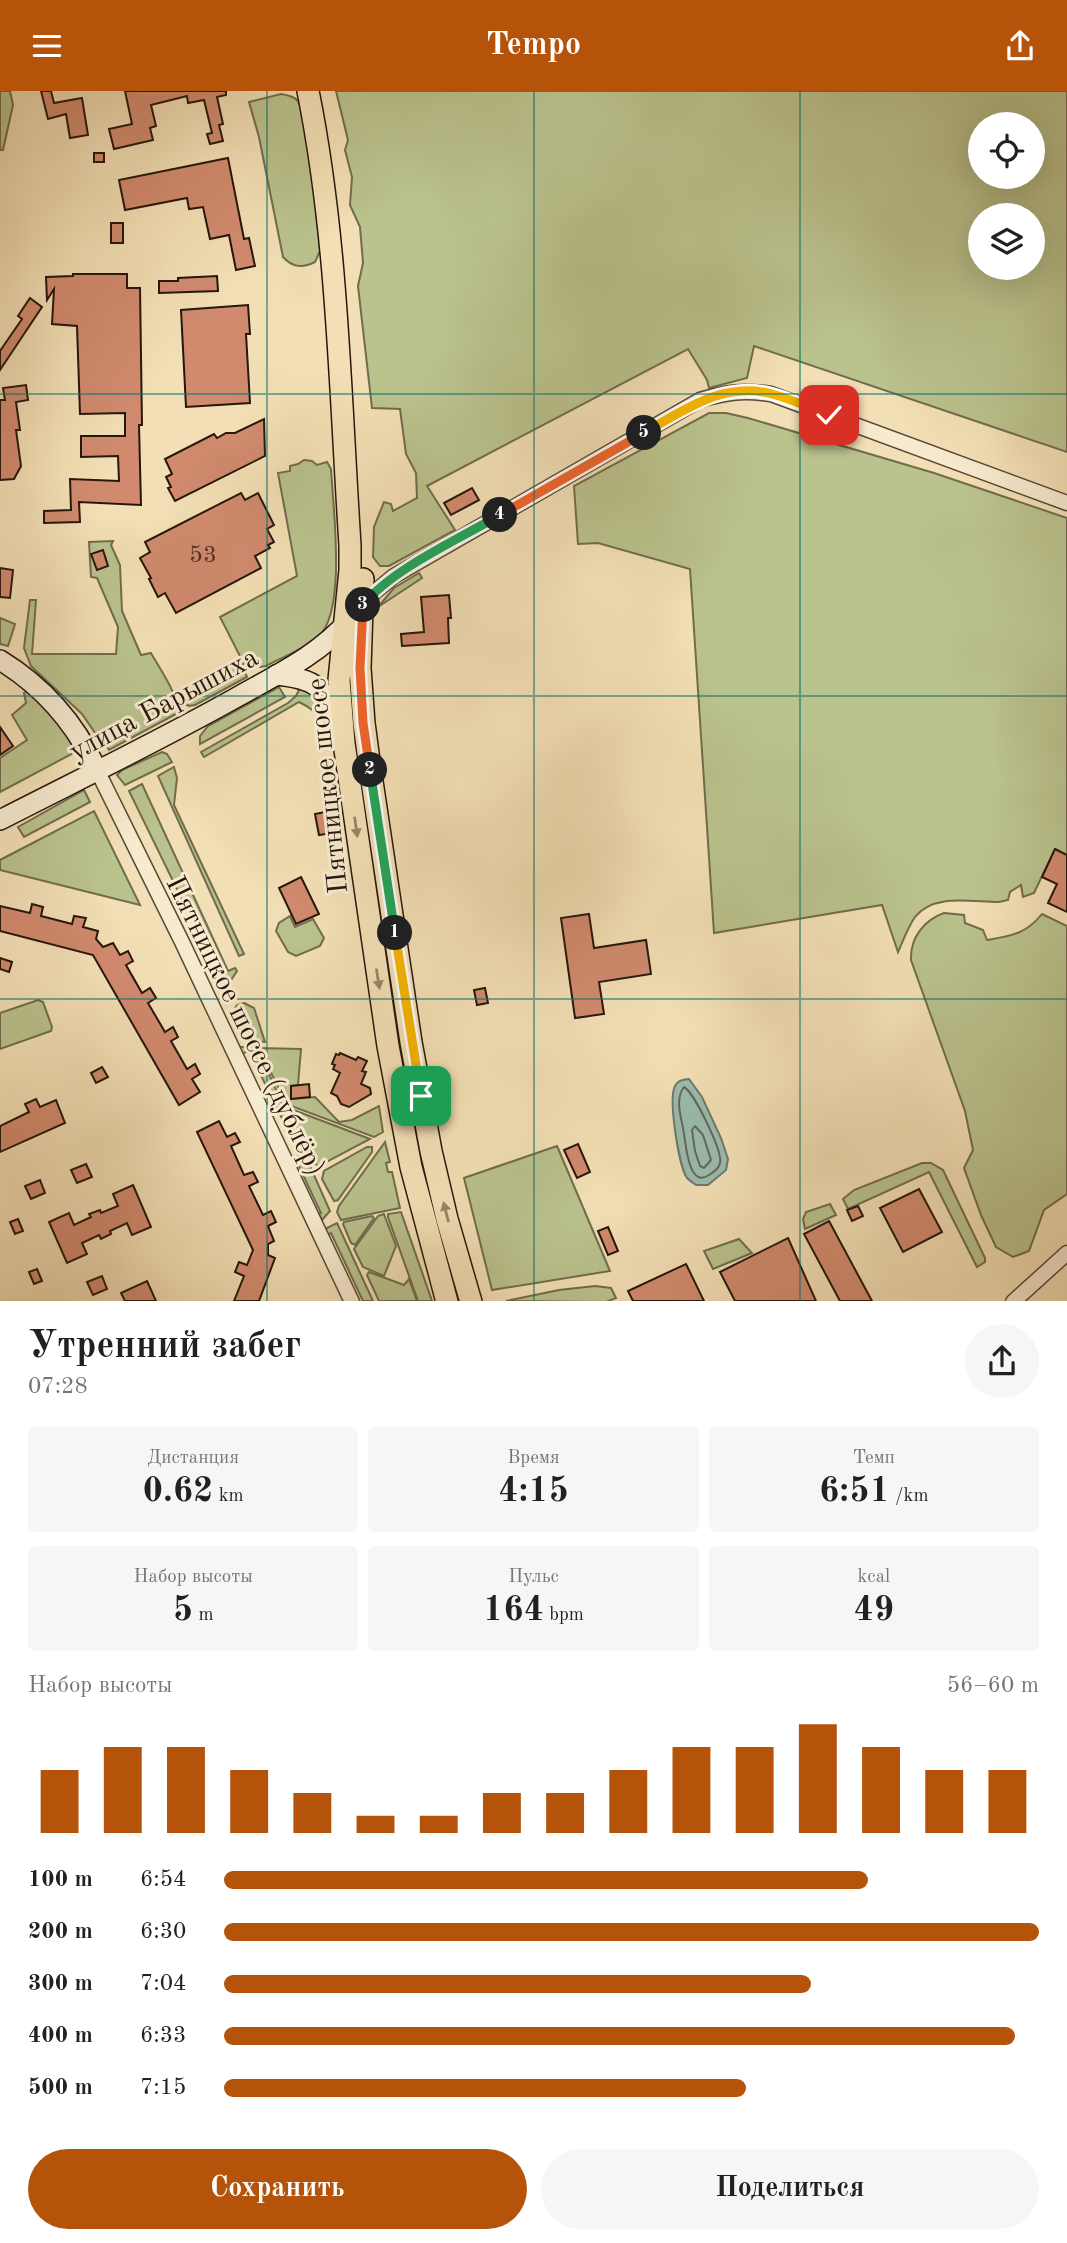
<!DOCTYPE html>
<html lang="ru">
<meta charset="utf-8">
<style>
:root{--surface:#fff;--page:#f6f6f6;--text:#202124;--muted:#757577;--accent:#b45309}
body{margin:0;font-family:"Old Standard TT",serif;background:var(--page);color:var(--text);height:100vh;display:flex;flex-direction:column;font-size:26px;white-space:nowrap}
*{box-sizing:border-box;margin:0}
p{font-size:23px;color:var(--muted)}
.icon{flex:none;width:38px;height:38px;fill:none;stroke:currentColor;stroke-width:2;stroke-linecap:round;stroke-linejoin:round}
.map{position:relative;height:1210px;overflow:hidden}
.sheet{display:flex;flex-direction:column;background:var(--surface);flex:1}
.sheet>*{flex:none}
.buttons{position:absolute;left:968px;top:21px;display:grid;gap:14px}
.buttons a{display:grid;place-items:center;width:77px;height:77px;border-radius:50%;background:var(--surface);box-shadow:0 7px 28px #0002;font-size:35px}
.pin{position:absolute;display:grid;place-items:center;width:60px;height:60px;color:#fff;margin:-30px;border-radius:14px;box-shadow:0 4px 10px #0006}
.km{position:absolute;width:35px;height:35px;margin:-18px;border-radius:50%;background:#222;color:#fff;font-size:19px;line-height:35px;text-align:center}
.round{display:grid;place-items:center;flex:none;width:74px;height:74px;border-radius:37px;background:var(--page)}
.headline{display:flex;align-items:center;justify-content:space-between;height:119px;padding:0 28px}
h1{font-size:38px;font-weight:600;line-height:52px}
.metrics{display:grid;grid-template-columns:repeat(3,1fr);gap:10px;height:119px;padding:7px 28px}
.metrics div{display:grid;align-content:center;border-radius:7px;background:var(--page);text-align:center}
.metrics b{font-size:35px;font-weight:600}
.metrics small{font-size:19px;font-weight:400}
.metrics p{font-size:19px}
.chart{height:196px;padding:14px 28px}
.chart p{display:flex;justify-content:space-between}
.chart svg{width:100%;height:126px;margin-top:7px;stroke:var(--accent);stroke-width:6}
.primary-button{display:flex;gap:14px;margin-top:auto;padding:14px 28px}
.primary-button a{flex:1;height:80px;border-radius:42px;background:var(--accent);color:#fff;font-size:28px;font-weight:600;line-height:80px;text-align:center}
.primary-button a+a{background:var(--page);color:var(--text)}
ul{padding:0 28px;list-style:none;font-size:23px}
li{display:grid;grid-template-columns:112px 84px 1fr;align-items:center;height:52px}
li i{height:18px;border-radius:9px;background:var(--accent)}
header{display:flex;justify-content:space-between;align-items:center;height:91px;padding:0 28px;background:var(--accent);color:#fff;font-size:32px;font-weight:600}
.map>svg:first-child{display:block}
.green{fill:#bac28d;stroke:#706c4c;stroke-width:2;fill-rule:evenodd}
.water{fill:#9bbcae;stroke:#6c7a6d;stroke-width:2}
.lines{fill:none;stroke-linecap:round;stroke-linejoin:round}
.shore{stroke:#60695d;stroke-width:2}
.building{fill:#d18a6e;stroke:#26160c;stroke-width:2}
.street-casing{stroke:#594836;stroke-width:17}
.secondary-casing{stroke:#26160c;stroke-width:22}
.primary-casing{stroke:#26160c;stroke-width:24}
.street{stroke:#f7eacf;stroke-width:14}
.secondary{stroke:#f7eacf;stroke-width:19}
.primary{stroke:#f3dfb5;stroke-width:21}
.oneway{fill:#978569}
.split-1-casing{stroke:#fff;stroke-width:14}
.split-2-casing{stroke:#fff;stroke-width:14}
.split-3-casing{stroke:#fff;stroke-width:14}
.split-4-casing{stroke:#fff;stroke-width:14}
.split-5-casing{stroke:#fff;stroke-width:14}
.split-6-casing{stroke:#fff;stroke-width:14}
.split-1{stroke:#f5b400;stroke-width:9}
.split-2{stroke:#22a559;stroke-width:9}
.split-3{stroke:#f0652b;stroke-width:9}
.split-4{stroke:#22a559;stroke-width:9}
.split-5{stroke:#f0652b;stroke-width:9}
.split-6{stroke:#f5b400;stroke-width:9}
.grid{fill:none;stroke:#0f766e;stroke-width:2;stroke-opacity:0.55}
.labels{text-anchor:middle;stroke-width:6;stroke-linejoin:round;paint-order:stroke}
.number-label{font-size:24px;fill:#513324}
.street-label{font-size:28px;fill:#26160c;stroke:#f7eacf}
</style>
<header><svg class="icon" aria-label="menu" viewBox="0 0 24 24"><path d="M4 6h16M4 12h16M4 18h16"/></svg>Tempo<svg class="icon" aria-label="share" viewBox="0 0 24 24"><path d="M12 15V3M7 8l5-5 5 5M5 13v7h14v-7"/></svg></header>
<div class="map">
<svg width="1067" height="1211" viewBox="0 0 1067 1211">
<rect width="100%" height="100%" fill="#f3dfb5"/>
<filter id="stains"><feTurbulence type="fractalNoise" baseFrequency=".00286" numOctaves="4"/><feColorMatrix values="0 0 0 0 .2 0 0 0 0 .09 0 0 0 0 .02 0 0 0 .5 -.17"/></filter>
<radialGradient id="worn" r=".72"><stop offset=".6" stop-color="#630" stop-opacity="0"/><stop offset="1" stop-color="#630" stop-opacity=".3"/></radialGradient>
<g class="green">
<polygon points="0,0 10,0 13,14 3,59 0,59"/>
<path d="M336,0H1067V361L754,255L747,287L709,297L707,289L688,258L427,395L455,439L389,475H380L373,466L374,436L384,411L391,413L393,420L417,407L416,382L406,363L400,318L372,317L358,195L363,172L360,136L350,114L352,86L345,59L348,49ZM1032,33V86H980V33ZM1032,124V177H980V124Z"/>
<path d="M281,3C287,4 293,5 297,9C310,23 318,135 320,160L315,171C303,177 293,177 283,166L259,46L249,11Z"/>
<path d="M709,322H726L748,327L934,382L1067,427V764L1055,758L1034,802L1023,806L1021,794L1010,801L1008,809L999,811C971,811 934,802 915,826C908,836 903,850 898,861L882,814L714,842L690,478L598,452L578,453L574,395Z"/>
<path d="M304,369L312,370L317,374L327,371L331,378C333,416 347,521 318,546C304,558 283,566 266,575L260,576L252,568L242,574L247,586L195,614L189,615L185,613L181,603L242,569L220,526L297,485L278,382L290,380V375L298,373Z"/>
<path d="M113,450L111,454L120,474L122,520L141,564L151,562C159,577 182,608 176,623L109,659L103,648L100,649L82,623L31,575L24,557L30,509H36L32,563H116L118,536L97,487L91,486L89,451Z"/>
<polygon points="419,482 422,487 378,516 394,497"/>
<polygon points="0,527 15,533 8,555 0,553"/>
<path d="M301,595L326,615L331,648L326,649C323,627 319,621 299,611L204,666L201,661L288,612L296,605Z"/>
<polygon points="279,596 285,606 200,653 200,645 208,635"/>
<polygon points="29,599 81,658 0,701 0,667 27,649 12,624 26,612 24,602"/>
<polygon points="162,661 167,663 172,671 125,694 117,684 122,679"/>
<polygon points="174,676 177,687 174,714 244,863 239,865 158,685"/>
<polygon points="142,693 228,880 235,877 237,880 226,897 222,899 219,884 129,700"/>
<polygon points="84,699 90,711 24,746 18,736"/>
<polygon points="94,720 140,814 0,779 0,769"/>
<path d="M944,822L964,824L965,832L983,839L987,849C1011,845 1026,843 1042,823L1067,835V1103L1044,1119L1029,1160L1013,1166L996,1156L981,1124L964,1077L973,1059L965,1020L911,869C910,847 924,829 944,822Z"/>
<polygon points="290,825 295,836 313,828 324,847 320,855 296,865 288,861 276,840 279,832"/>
<polygon points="38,909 43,911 52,936 51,940 0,958 0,922"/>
<polygon points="244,912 254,917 265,951 250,950 241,939 232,923 237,914"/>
<polygon points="238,956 250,956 269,983 330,1120 322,1129 319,1123 321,1122 295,1067 300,1064 249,960 241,963"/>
<polygon points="258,957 301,958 298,994 291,995 292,1008 315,1006 339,1031 352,1029 379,1015 383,1041 374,1046 286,1013 264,967 256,959"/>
<polygon points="291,1018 370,1048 319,1075 315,1073 290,1021"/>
<polygon points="385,1051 390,1071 386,1072 388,1081 392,1081 400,1117 341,1129 337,1121 339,1115"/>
<polygon points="557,1055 610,1180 492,1199 464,1087"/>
<polygon points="367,1056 372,1056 372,1061 338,1109 334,1110 322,1088 324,1080"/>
<polygon points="922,1072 931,1072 943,1079 985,1167 985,1171 977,1176 929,1081 848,1118 843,1108 854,1099"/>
<polygon points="830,1113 836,1124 805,1138 803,1128 806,1121"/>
<polygon points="401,1121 432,1210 418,1210 388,1126 388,1123"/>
<polygon points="384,1123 396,1155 384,1185 363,1176 354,1158 378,1125"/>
<polygon points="372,1125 374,1127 355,1154 351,1152 343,1133 344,1131"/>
<polygon points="337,1132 373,1210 363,1210 331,1142 328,1144 325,1138"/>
<polygon points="739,1148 752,1162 713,1178 704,1160"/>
<polygon points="369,1181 404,1194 409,1188 417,1210 379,1210 367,1184"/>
<polygon points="595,1195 611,1197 616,1207 606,1211 506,1210 559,1199"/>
</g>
<path class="water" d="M689,988L702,1006L721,1047L728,1068L726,1079L708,1094H696C693,1092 690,1090 687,1087C679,1076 668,1008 675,995C678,989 683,989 689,988Z"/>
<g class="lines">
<g class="shore">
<path d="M684,996C694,1001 723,1061 720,1072C719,1077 714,1081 709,1084C689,1098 686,1055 684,1043C682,1028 674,1009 684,996Z"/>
<polygon points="695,1035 703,1044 711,1069 704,1077 700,1075 695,1060 692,1039"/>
</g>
</g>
<g class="building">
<polygon points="41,0 51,0 54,12 82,7 88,44 70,47 66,23 48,28"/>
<polygon points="125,0 226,0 226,4 217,6 223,33 219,34 223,50 210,53 207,43 212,42 204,9 188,12 187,5 151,14 156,35 150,37 153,49 114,58 109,38 132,33"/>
<rect x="94" y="62" width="10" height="9"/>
<polygon points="228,67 244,148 249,147 255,175 236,179 229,144 210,148 203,116 189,118 187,107 125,119 119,89"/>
<rect x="111" y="132" width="12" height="20"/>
<polygon points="73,183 127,183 127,197 140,197 142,334 139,334 141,414 79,411 80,431 44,432 44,420 71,419 70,388 119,390 118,365 81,366 81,345 125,345 125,322 80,323 77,235 52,233 54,198 47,209 46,186 73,185"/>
<polygon points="217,185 218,200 159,202 159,190 178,190 178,187"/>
<polygon points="30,207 42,216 0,279 0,260 22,228 18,225"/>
<polygon points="248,214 250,243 246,243 250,312 186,316 181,219"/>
<polygon points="26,294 28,309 16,311 20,339 16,339 21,375 14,388 0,389 0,309 5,309 3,297"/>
<polygon points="264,328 265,365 175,410 168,397 171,396 166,386 172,383 165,368 214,343 217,347 226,342 235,342"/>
<polygon points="472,397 479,409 451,424 444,412"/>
<polygon points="241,402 245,409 258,402 274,434 267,438 274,451 268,454 270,457 255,465 261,477 176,522 165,502 158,506 149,488 151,487 140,467 150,461 145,451"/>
<polygon points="103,459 108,475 97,479 91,463"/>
<polygon points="0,477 13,479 10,507 0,506"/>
<polygon points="449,504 451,527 448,527 449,552 402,555 401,543 424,541 421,506"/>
<polygon points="0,636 13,655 0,664"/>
<polygon points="325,721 328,721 332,742 319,744 315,723"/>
<polygon points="1055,758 1067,764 1067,821 1048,812 1057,793 1042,786"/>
<polygon points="301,786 319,823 296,833 279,797"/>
<polygon points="32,813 43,816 41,825 72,833 74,825 86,827 83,836 98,840 96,848 103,856 113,852 120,864 128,860 133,870 126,874 142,902 150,897 156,907 148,912 165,941 173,936 178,946 171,950 187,978 195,973 200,983 192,988 200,1001 179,1014 93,864 0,840 0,815 30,822"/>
<polygon points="589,823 594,857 646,849 651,883 599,891 604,923 575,927 561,827"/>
<polygon points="0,867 12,871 9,881 0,878"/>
<polygon points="485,897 488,912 477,914 474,899"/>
<polygon points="340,962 356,969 358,966 367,970 362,980 366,981 361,993 370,997 371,1003 349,1016 341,1013 337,1005 331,1002 340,982 333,978 335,974 332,973 336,963 339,964"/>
<polygon points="102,976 108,986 96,992 91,982"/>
<polygon points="309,993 310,1006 291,1008 291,995"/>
<polygon points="36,1008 40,1016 56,1009 65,1032 0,1061 0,1035 29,1021 25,1013"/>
<polygon points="219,1030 227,1046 235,1042 240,1051 231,1055 244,1084 253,1081 258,1091 249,1095 263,1124 271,1120 276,1131 268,1135 274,1150 268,1153 268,1164 275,1167 259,1210 234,1210 244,1185 235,1181 239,1171 247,1174 253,1159 197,1041"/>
<polygon points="578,1053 590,1081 577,1087 564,1059"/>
<polygon points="86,1073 92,1086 77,1092 71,1079"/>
<polygon points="40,1089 45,1102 31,1108 25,1095"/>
<polygon points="133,1094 151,1136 132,1144 127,1132 110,1140 111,1143 101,1148 99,1144 82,1152 87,1163 67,1172 49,1131 69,1122 74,1134 91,1126 89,1123 100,1119 101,1122 118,1115 113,1103"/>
<polygon points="919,1098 942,1141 903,1161 880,1117"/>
<polygon points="858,1115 863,1125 852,1130 847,1119"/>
<polygon points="18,1128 23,1140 15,1143 10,1131"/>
<polygon points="829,1130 872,1210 840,1210 804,1143"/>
<polygon points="608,1136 618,1160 608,1164 598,1140"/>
<polygon points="788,1147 816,1210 735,1210 720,1181"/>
<polygon points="686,1173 704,1210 633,1210 628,1200"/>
<polygon points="37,1178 42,1190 34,1193 29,1181"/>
<polygon points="102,1185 107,1198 93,1204 87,1191"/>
<polygon points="147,1190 156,1210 125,1210 121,1202"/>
</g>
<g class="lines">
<defs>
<g id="street">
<path d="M362,515L371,504L394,485L700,309C727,301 743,299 771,303L1067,412"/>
<polyline points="97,679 182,851 352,1211"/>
<polyline points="1013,1211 1067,1162"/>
</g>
<g id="secondary">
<path d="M0,569C44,596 76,633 97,679"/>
<path d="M276,584C326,589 323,600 341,643"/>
<path d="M0,729C80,688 161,649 239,605C278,583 320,563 349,529"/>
</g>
<g id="primary">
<path d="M308,0C338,149 340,303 350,454V479L339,589L344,652L388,955L411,1076L447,1211"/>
<polyline points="363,488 360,577 364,632 370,677 411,951 431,1060 447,1128 471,1211"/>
</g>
</defs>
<use href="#street" class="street-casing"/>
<use href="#secondary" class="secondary-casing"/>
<use href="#primary" class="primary-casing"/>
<use href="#street" class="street"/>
<use href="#secondary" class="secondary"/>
<use href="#primary" class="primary"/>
</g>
<defs><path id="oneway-solid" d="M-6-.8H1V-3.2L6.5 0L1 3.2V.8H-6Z" transform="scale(1.75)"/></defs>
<g class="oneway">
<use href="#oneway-solid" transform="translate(356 736) rotate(82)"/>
<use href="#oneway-solid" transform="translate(378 888) rotate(81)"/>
<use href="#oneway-solid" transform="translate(446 1121) rotate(-104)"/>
</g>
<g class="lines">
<defs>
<polyline id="split-1" points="395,842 421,1005"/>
<polyline id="split-2" points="370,679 395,842"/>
<polyline id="split-3" points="363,514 360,577 363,632 370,679"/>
<path id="split-4" d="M363,514C392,478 459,448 500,424"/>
<polyline id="split-5" points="500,424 644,342"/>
<path id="split-6" d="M644,342C684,319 723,290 772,303C791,308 810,317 829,324"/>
</defs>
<use href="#split-1" class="split-1-casing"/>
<use href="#split-2" class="split-2-casing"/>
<use href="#split-3" class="split-3-casing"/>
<use href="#split-4" class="split-4-casing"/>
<use href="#split-5" class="split-5-casing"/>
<use href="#split-6" class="split-6-casing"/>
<use href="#split-1" class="split-1"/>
<use href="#split-2" class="split-2"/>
<use href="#split-3" class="split-3"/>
<use href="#split-4" class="split-4"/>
<use href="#split-5" class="split-5"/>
<use href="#split-6" class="split-6"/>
</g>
<path class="grid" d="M267,0V1211M534,0V1211M800,0V1211M0,303H1067M0,605H1067M0,908H1067"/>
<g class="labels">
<g class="number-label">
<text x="203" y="471">53</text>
</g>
<g class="street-label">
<text transform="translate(163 612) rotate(-28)" y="10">улица Барышиха</text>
<text transform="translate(326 695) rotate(-96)" y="10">Пятницкое шоссе</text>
<text transform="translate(247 934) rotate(64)" y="10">Пятницкое шоссе (дублёр)</text>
</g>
</g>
<rect width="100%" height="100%" filter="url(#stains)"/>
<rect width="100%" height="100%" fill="url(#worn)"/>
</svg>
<div class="buttons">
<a><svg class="icon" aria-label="locate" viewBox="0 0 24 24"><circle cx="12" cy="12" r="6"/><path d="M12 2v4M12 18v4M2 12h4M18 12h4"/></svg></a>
<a><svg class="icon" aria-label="layers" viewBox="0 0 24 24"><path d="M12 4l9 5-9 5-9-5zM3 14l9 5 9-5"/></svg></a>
</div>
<div class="pin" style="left:421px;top:1005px;background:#1e9e55"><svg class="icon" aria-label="arrive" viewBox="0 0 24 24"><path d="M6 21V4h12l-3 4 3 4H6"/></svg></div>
<div class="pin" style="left:829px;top:324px;background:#d93025"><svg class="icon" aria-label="check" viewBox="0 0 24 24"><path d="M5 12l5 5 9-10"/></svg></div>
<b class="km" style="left:395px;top:842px">1</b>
<b class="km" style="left:370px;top:679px">2</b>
<b class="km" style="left:363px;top:514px">3</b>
<b class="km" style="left:500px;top:424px">4</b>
<b class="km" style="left:644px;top:342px">5</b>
</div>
<section class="sheet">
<div class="headline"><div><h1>Утренний забег</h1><p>07:28</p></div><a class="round"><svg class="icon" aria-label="share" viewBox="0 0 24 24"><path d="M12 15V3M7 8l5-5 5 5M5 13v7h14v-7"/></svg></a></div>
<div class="metrics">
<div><p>Дистанция</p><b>0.62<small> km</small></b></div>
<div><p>Время</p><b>4:15</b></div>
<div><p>Темп</p><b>6:51<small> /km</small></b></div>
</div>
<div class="metrics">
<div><p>Набор высоты</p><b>5<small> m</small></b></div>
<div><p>Пульс</p><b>164<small> bpm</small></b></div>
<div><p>kcal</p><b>49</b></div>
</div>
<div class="chart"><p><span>Набор высоты</span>56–60 m</p>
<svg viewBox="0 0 160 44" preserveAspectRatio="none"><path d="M5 44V22M15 44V14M25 44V14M35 44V22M45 44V30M55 44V38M65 44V38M75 44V30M85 44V30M95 44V22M105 44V14M115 44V14M125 44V6M135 44V14M145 44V22M155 44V22"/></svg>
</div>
<ul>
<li><b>100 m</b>6:54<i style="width:79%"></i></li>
<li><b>200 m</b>6:30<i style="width:100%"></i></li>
<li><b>300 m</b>7:04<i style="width:72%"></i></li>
<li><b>400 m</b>6:33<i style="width:97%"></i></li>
<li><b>500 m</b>7:15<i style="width:64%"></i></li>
</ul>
<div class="primary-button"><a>Сохранить</a><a>Поделиться</a></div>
</section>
